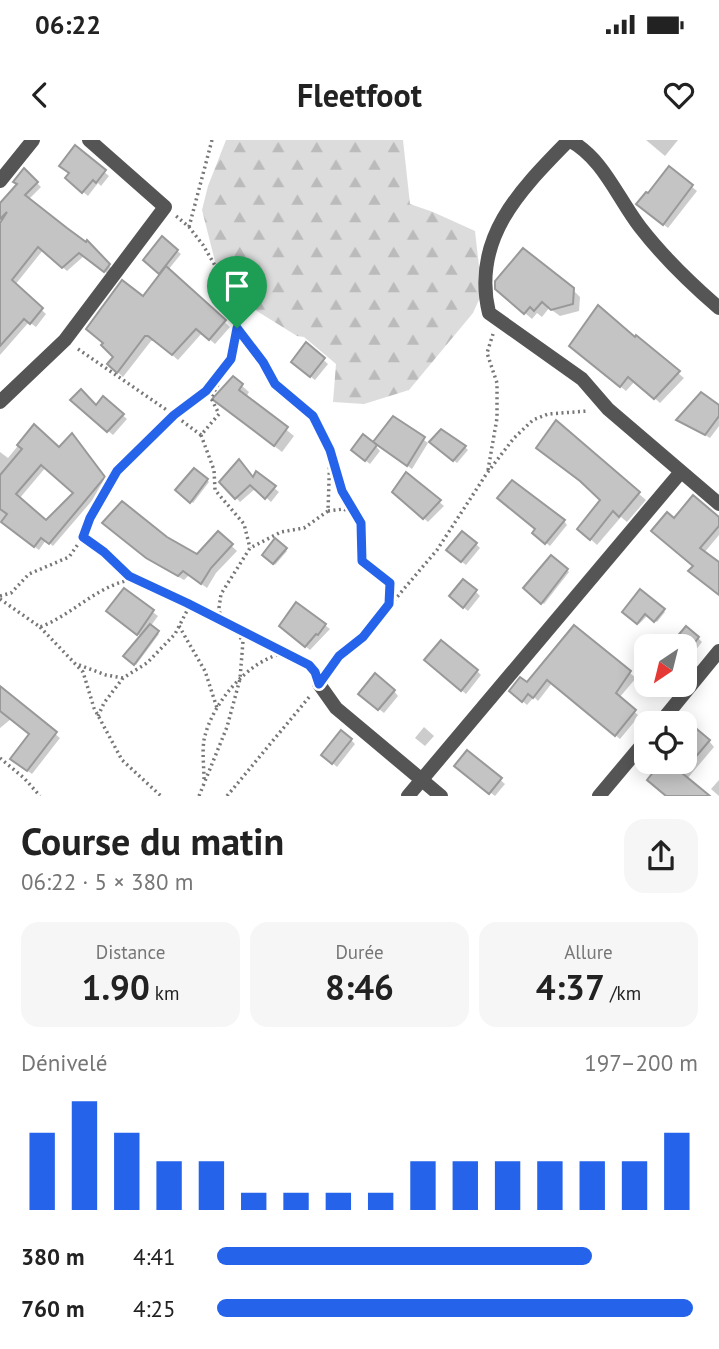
<!DOCTYPE html>
<html lang="fr">
<meta charset="utf-8">
<style>
:root{--surface:#fff;--page:#f6f6f6;--text:#222;--muted:#767676;--accent:#2563eb}
body{margin:0;font-family:"PT Sans",sans-serif;background:var(--page);color:var(--text);height:100vh;display:flex;flex-direction:column;font-size:26px;white-space:nowrap}
*{box-sizing:border-box;margin:0}
p{font-size:23px;color:var(--muted)}
.icon{flex:none;width:38px;height:38px;fill:none;stroke:currentColor;stroke-width:2;stroke-linecap:round;stroke-linejoin:round}
.map{position:relative;height:656px;overflow:hidden}
.panel{display:flex;flex-direction:column;background:var(--surface);flex:1}
.panel>*{flex:none}
.needle{width:46px;rotate:215deg}
.buttons{position:absolute;left:634px;top:494px;display:grid;gap:14px}
.buttons a{display:grid;place-items:center;width:63px;height:63px;border-radius:14px;background:var(--surface);box-shadow:0 4px 18px #0003;font-size:35px}
.pin{position:absolute;display:grid;place-items:center;width:60px;height:60px;color:#fff;margin:-72px -30px;border-radius:50% 50% 50% 0;rotate:-45deg;box-shadow:0 0 7px #0007}
.pin .icon{rotate:45deg}
.round{display:grid;place-items:center;flex:none;width:74px;height:74px;border-radius:21px;background:var(--page)}
.headline{display:flex;align-items:center;justify-content:space-between;height:119px;padding:0 21px}
h1{font-size:38px;font-weight:600;line-height:52px}
.metrics{display:grid;grid-template-columns:repeat(3,1fr);gap:10px;height:119px;padding:7px 21px}
.metrics div{display:grid;align-content:center;border-radius:18px;background:var(--page);text-align:center}
.metrics b{font-size:35px;font-weight:600}
.metrics small{font-size:19px;font-weight:400}
.metrics p{font-size:19px}
.chart{height:196px;padding:14px 21px}
.chart p{display:flex;justify-content:space-between}
.chart svg{width:100%;height:126px;margin-top:7px;stroke:var(--accent);stroke-width:6}
ul{padding:0 21px;list-style:none;font-size:23px}
li{display:grid;grid-template-columns:112px 84px 1fr;align-items:center;height:52px}
li i{height:18px;border-radius:9px;background:var(--accent)}
.status{display:flex;justify-content:space-between;align-items:center;height:49px;padding:0 35px;background:var(--surface);direction:ltr}
.status svg{height:19px;fill:currentColor}
header{display:flex;justify-content:space-between;align-items:center;height:91px;padding:0 21px;background:var(--surface);font-size:32px;font-weight:600}
.map>svg:first-child{display:block}
.forest{fill:url(#forest-firs)}
.shadow{fill:#0003;fill-rule:evenodd}
.building{fill:#c4c4c4;stroke:#999;stroke-width:2;fill-rule:evenodd}
.lines{fill:none;stroke-linecap:round;stroke-linejoin:round}
.path{stroke:#777;stroke-width:3.5;stroke-dasharray:2 3.5;stroke-linecap:butt}
.minor{stroke:#555;stroke-width:14}
.route-casing{stroke:#fff;stroke-width:14}
.route{stroke:#2563eb;stroke-width:9}
</style>
<div class="status"><b>06:22</b><svg viewBox="0 0 49 12"><path d="M0 12V9h3v3zM5 12V6h3v6zM10 12V3h3v9zM15 12V0h3v12zM26 1h20v11H26zM47 4h2v5h-2z"/></svg></div>
<header><svg class="icon" aria-label="back" viewBox="0 0 24 24"><path d="M15 5l-7 7 7 7"/></svg>Fleetfoot<svg class="icon" aria-label="heart" viewBox="0 0 24 24"><path d="M12 20l-8-8c-3-5 5-10 8-4 3-6 11-1 8 4z"/></svg></header>
<div class="map">
<svg width="719" height="656" viewBox="0 0 719 656">
<defs>
<pattern id="forest-firs" width="22" height="20" patternUnits="userSpaceOnUse" patternTransform="scale(1.75)"><rect width="22" height="20" fill="#dcdcdc"/><path d="M5 1l3.5 6h-7zM16 11l3.5 6h-7z" fill="#bbb"/></pattern>
</defs>
<rect width="100%" height="100%" fill="#fff"/>
<polygon class="forest" points="226,0 403,0 410,64 433,72 475,91 482,153 473,173 409,250 364,264 333,262 336,224 304,197 297,196 249,166 217,129 202,70 208,46"/>
<g class="shadow">
<polygon points="646,0 678,0 665,16"/>
<polygon points="75,8 109,36 101,46 98,43 88,56 71,42 70,34"/>
<polygon points="670,29 697,51 668,88 643,68"/>
<polygon points="24,30 41,47 28,60 66,90 88,103 113,130 109,135 84,116 67,131 43,110 15,145 46,174 36,187 29,182 0,215 0,86 3,81 0,78 0,66 18,45"/>
<polygon points="162,99 181,114 168,130 230,187 215,204 202,193 178,220 156,201 151,201 123,237 109,224 116,217 143,158 162,135 145,120"/>
<polygon points="572,149 580,157 579,171 560,176 549,168 542,177 537,173 532,179 505,156"/>
<polygon points="636,198 684,238 660,263 635,241 626,251 577,211"/>
<polygon points="306,205 328,224 315,240 297,226"/>
<polygon points="233,238 249,252 246,257 294,296 282,312 221,265"/>
<polygon points="104,259 127,279 113,295 76,264 97,267"/>
<polygon points="719,268 719,286 710,298 679,280"/>
<polygon points="394,278 428,303 412,329 376,304 375,305 380,311 370,324 357,314 374,305"/>
<polygon points="556,283 646,360 627,382 621,377 597,405 586,395 602,360 538,308"/>
<path d="M34,286L59,309L75,299L108,342L53,406L46,400L39,410L0,381V312L8,318ZM46,327L75,353L46,383L19,359Z"/>
<polygon points="434,305 465,307 468,310 457,323"/>
<polygon points="194,330 209,342 193,363 177,350"/>
<polygon points="257,334 279,352 271,362 256,348 240,362 222,342 254,340"/>
<polygon points="407,335 444,366 428,382 394,352"/>
<polygon points="719,379 719,395 704,413 719,424 695,426 674,380"/>
<polygon points="564,381 567,385 550,406 538,397 537,390"/>
<polygon points="109,388 166,399 197,416 218,393 237,411 216,433 207,448 189,435 184,440 154,423"/>
<polygon points="276,400 287,411 275,425 264,415"/>
<polygon points="476,404 480,408 466,425 453,415"/>
<polygon points="552,418 569,432 544,464 525,448"/>
<polygon points="125,451 158,476 150,487 159,494 136,525 126,516 141,497 113,475"/>
<polygon points="641,451 665,472 657,482 648,475 639,484 624,472"/>
<polygon points="476,452 480,456 468,471 456,461"/>
<polygon points="297,464 330,489 310,510 285,490"/>
<polygon points="574,488 636,538 619,558 639,576 620,599 552,543 538,561 534,557 527,565 515,555 527,545"/>
<polygon points="698,498 702,502 684,525 684,506"/>
<polygon points="431,525 477,531 481,535 466,554"/>
<polygon points="0,548 60,598 32,634 17,623 31,594 11,579 0,588"/>
<polygon points="394,551 398,556 384,573 365,558"/>
<polygon points="424,587 434,596 425,606 415,598"/>
<polygon points="351,600 355,604 337,627 328,619"/>
<polygon points="709,601 714,607 687,639 707,656 667,656 655,646"/>
<polygon points="467,612 505,644 495,656 460,630"/>
<polygon points="719,640 719,656 711,649"/>
</g>
<g class="building">
<polygon points="75,5 106,30 96,43 93,40 82,53 65,38 69,33 59,26"/>
<polygon points="669,26 693,45 663,85 636,64 646,52 648,53"/>
<polygon points="24,28 38,42 25,55 67,88 86,102 87,100 110,124 104,132 79,113 62,128 38,107 12,140 43,168 30,184 24,179 0,206 0,83 7,72 0,79 0,63 17,44 13,42"/>
<polygon points="162,96 178,110 159,134 143,120"/>
<polygon points="523,108 574,148 573,164 551,170 542,162 534,171 530,167 524,174 495,149 495,141"/>
<polygon points="166,126 226,180 209,200 196,189 172,215 148,196 145,196 117,233 107,224 113,217 101,205 103,203 86,189 122,140 143,156"/>
<polygon points="598,165 635,197 636,195 680,231 654,259 628,237 620,247 569,206"/>
<polygon points="306,202 325,218 310,237 291,222"/>
<polygon points="233,236 243,244 239,250 288,287 274,306 212,259"/>
<polygon points="81,249 96,265 103,256 124,274 107,292 70,260"/>
<polygon points="701,252 719,265 719,276 705,295 676,280"/>
<polygon points="393,276 425,297 407,326 373,302"/>
<polygon points="556,280 640,352 619,377 613,371 590,400 577,389 600,360 580,341 536,308"/>
<path d="M34,284L59,307L72,293L105,337L49,404L41,398L34,407L1,382L7,374L0,369V335L22,309L17,305ZM41,325L73,353L46,380L16,354Z"/>
<polygon points="441,289 466,306 453,321 429,302"/>
<polygon points="363,294 377,305 365,321 351,310"/>
<polygon points="239,319 253,337 256,331 276,346 265,359 250,345 235,359 219,342"/>
<polygon points="194,328 208,339 190,363 175,350"/>
<polygon points="406,332 441,360 423,379 392,352"/>
<polygon points="512,340 565,380 545,404 532,393 535,389 497,358"/>
<polygon points="693,355 719,377 719,386 700,408 719,422 719,455 688,431 693,426 651,391 667,372 674,378"/>
<polygon points="122,361 167,397 197,414 218,391 233,404 211,428 201,444 183,431 178,436 146,418 102,383"/>
<polygon points="462,391 477,403 461,422 446,410"/>
<polygon points="275,398 287,408 273,424 262,415"/>
<polygon points="551,415 568,429 541,464 523,448"/>
<polygon points="463,439 477,450 463,468 449,456"/>
<polygon points="124,448 154,470 137,495 106,471"/>
<polygon points="640,449 665,469 654,482 645,474 637,484 622,472"/>
<polygon points="296,462 326,484 318,495 316,494 305,507 279,486"/>
<polygon points="150,484 159,491 134,525 123,516"/>
<polygon points="574,485 631,531 616,553 636,570 615,596 547,540 533,558 528,554 522,562 509,551 520,537 527,542"/>
<polygon points="686,486 699,497 692,506 669,506"/>
<polygon points="441,500 478,530 461,551 424,520"/>
<polygon points="375,533 395,550 378,570 358,554"/>
<polygon points="0,546 57,592 27,631 10,619 29,594 0,571"/>
<polygon points="692,585 710,600 682,633 710,656 666,656 647,640 662,621 684,621 684,594"/>
<polygon points="341,590 352,599 332,624 321,615"/>
<polygon points="467,610 502,638 489,654 454,626"/>
</g>
<g class="lines">
<g class="path">
<polyline points="189,87 212,0"/>
<polyline points="78,209 174,275 206,251 225,226"/>
<polyline points="201,295 214,330 215,350 244,384 250,408"/>
<polyline points="332,315 342,351 361,383 362,420 390,443 389,462"/>
<polyline points="488,330 497,278 497,243 487,213 493,194"/>
<polyline points="328,371 344,369 355,376"/>
<polyline points="83,397 104,412 129,436 221,481 219,468 221,454 250,408 281,392 304,388 328,371 330,310 313,276 275,244 263,222 238,188 236,176 217,129 203,105 189,87 175,75"/>
<polyline points="0,456 11,453 29,434 69,417 83,397 90,378 117,331 174,275 201,295 219,274 211,258 231,219 238,188"/>
<path d="M0,459L40,487C71,476 103,441 134,440"/>
<polyline points="221,481 313,529"/>
<polyline points="179,486 205,531 217,568"/>
<polyline points="40,487 83,532 94,568 122,620 161,656"/>
<polyline points="79,525 106,535 123,538"/>
<polyline points="327,533 339,516 363,497 437,410 487,333 514,298 533,280 548,274 588,271"/>
<polyline points="98,576 104,563 123,538 147,523 175,494 190,465"/>
<polyline points="0,618 24,638 40,656"/>
<path d="M204,639C204,627 202,612 204,600C211,564 249,519 285,513"/>
<polyline points="199,656 227,587 240,539 243,501 232,487"/>
<polyline points="227,656 310,556"/>
</g>
<g class="minor">
<path d="M569,0C521,49 471,98 489,173L582,239L608,269L719,364"/>
<path d="M569,0C603,18 617,57 640,87C664,118 690,143 719,168"/>
<polyline points="0,41 33,0"/>
<polyline points="0,262 65,200 165,67 89,0"/>
<polyline points="319,544 336,568 441,656"/>
<polyline points="660,583 719,511"/>
<polyline points="408,656 680,333"/>
<polyline points="599,656 646,600"/>
</g>
</g>
<g class="lines">
<defs>
<polygon id="route" points="237,188 263,222 275,244 313,276 330,310 342,351 361,383 362,421 390,443 389,464 363,497 339,516 319,544 315,532 309,525 187,463 129,436 104,412 83,397 90,378 117,331 174,275 206,251 231,219"/>
</defs>
<use href="#route" class="route-casing"/>
<use href="#route" class="route"/>
</g>
</svg>
<div class="buttons">
<a><svg class="needle" viewBox="-14 -14 28 28"><path d="M0-13l5 13h-10z" fill="#e53935"/><path d="M0 13l5-13h-10z" fill="#767676"/></svg></a>
<a><svg class="icon" aria-label="locate" viewBox="0 0 24 24"><circle cx="12" cy="12" r="6"/><path d="M12 2v4M12 18v4M2 12h4M18 12h4"/></svg></a>
</div>
<div class="pin" style="left:237px;top:188px;background:#1e9e55"><svg class="icon" aria-label="arrive" viewBox="0 0 24 24"><path d="M6 21V4h12l-3 4 3 4H6"/></svg></div>
</div>
<section class="panel">
<div class="headline"><div><h1>Course du matin</h1><p>06:22 · 5 × 380 m</p></div><a class="round"><svg class="icon" aria-label="share" viewBox="0 0 24 24"><path d="M12 15V3M7 8l5-5 5 5M5 13v7h14v-7"/></svg></a></div>
<div class="metrics">
<div><p>Distance</p><b>1.90<small> km</small></b></div>
<div><p>Durée</p><b>8:46</b></div>
<div><p>Allure</p><b>4:37<small> /km</small></b></div>
</div>
<div class="chart"><p><span>Dénivelé</span>197–200 m</p>
<svg viewBox="0 0 160 44" preserveAspectRatio="none"><path d="M5 44V17M15 44V6M25 44V17M35 44V27M45 44V27M55 44V38M65 44V38M75 44V38M85 44V38M95 44V27M105 44V27M115 44V27M125 44V27M135 44V27M145 44V27M155 44V17"/></svg>
</div>
<ul>
<li><b>380 m</b>4:41<i style="width:78%"></i></li>
<li><b>760 m</b>4:25<i style="width:99%"></i></li>
</ul>
</section>
